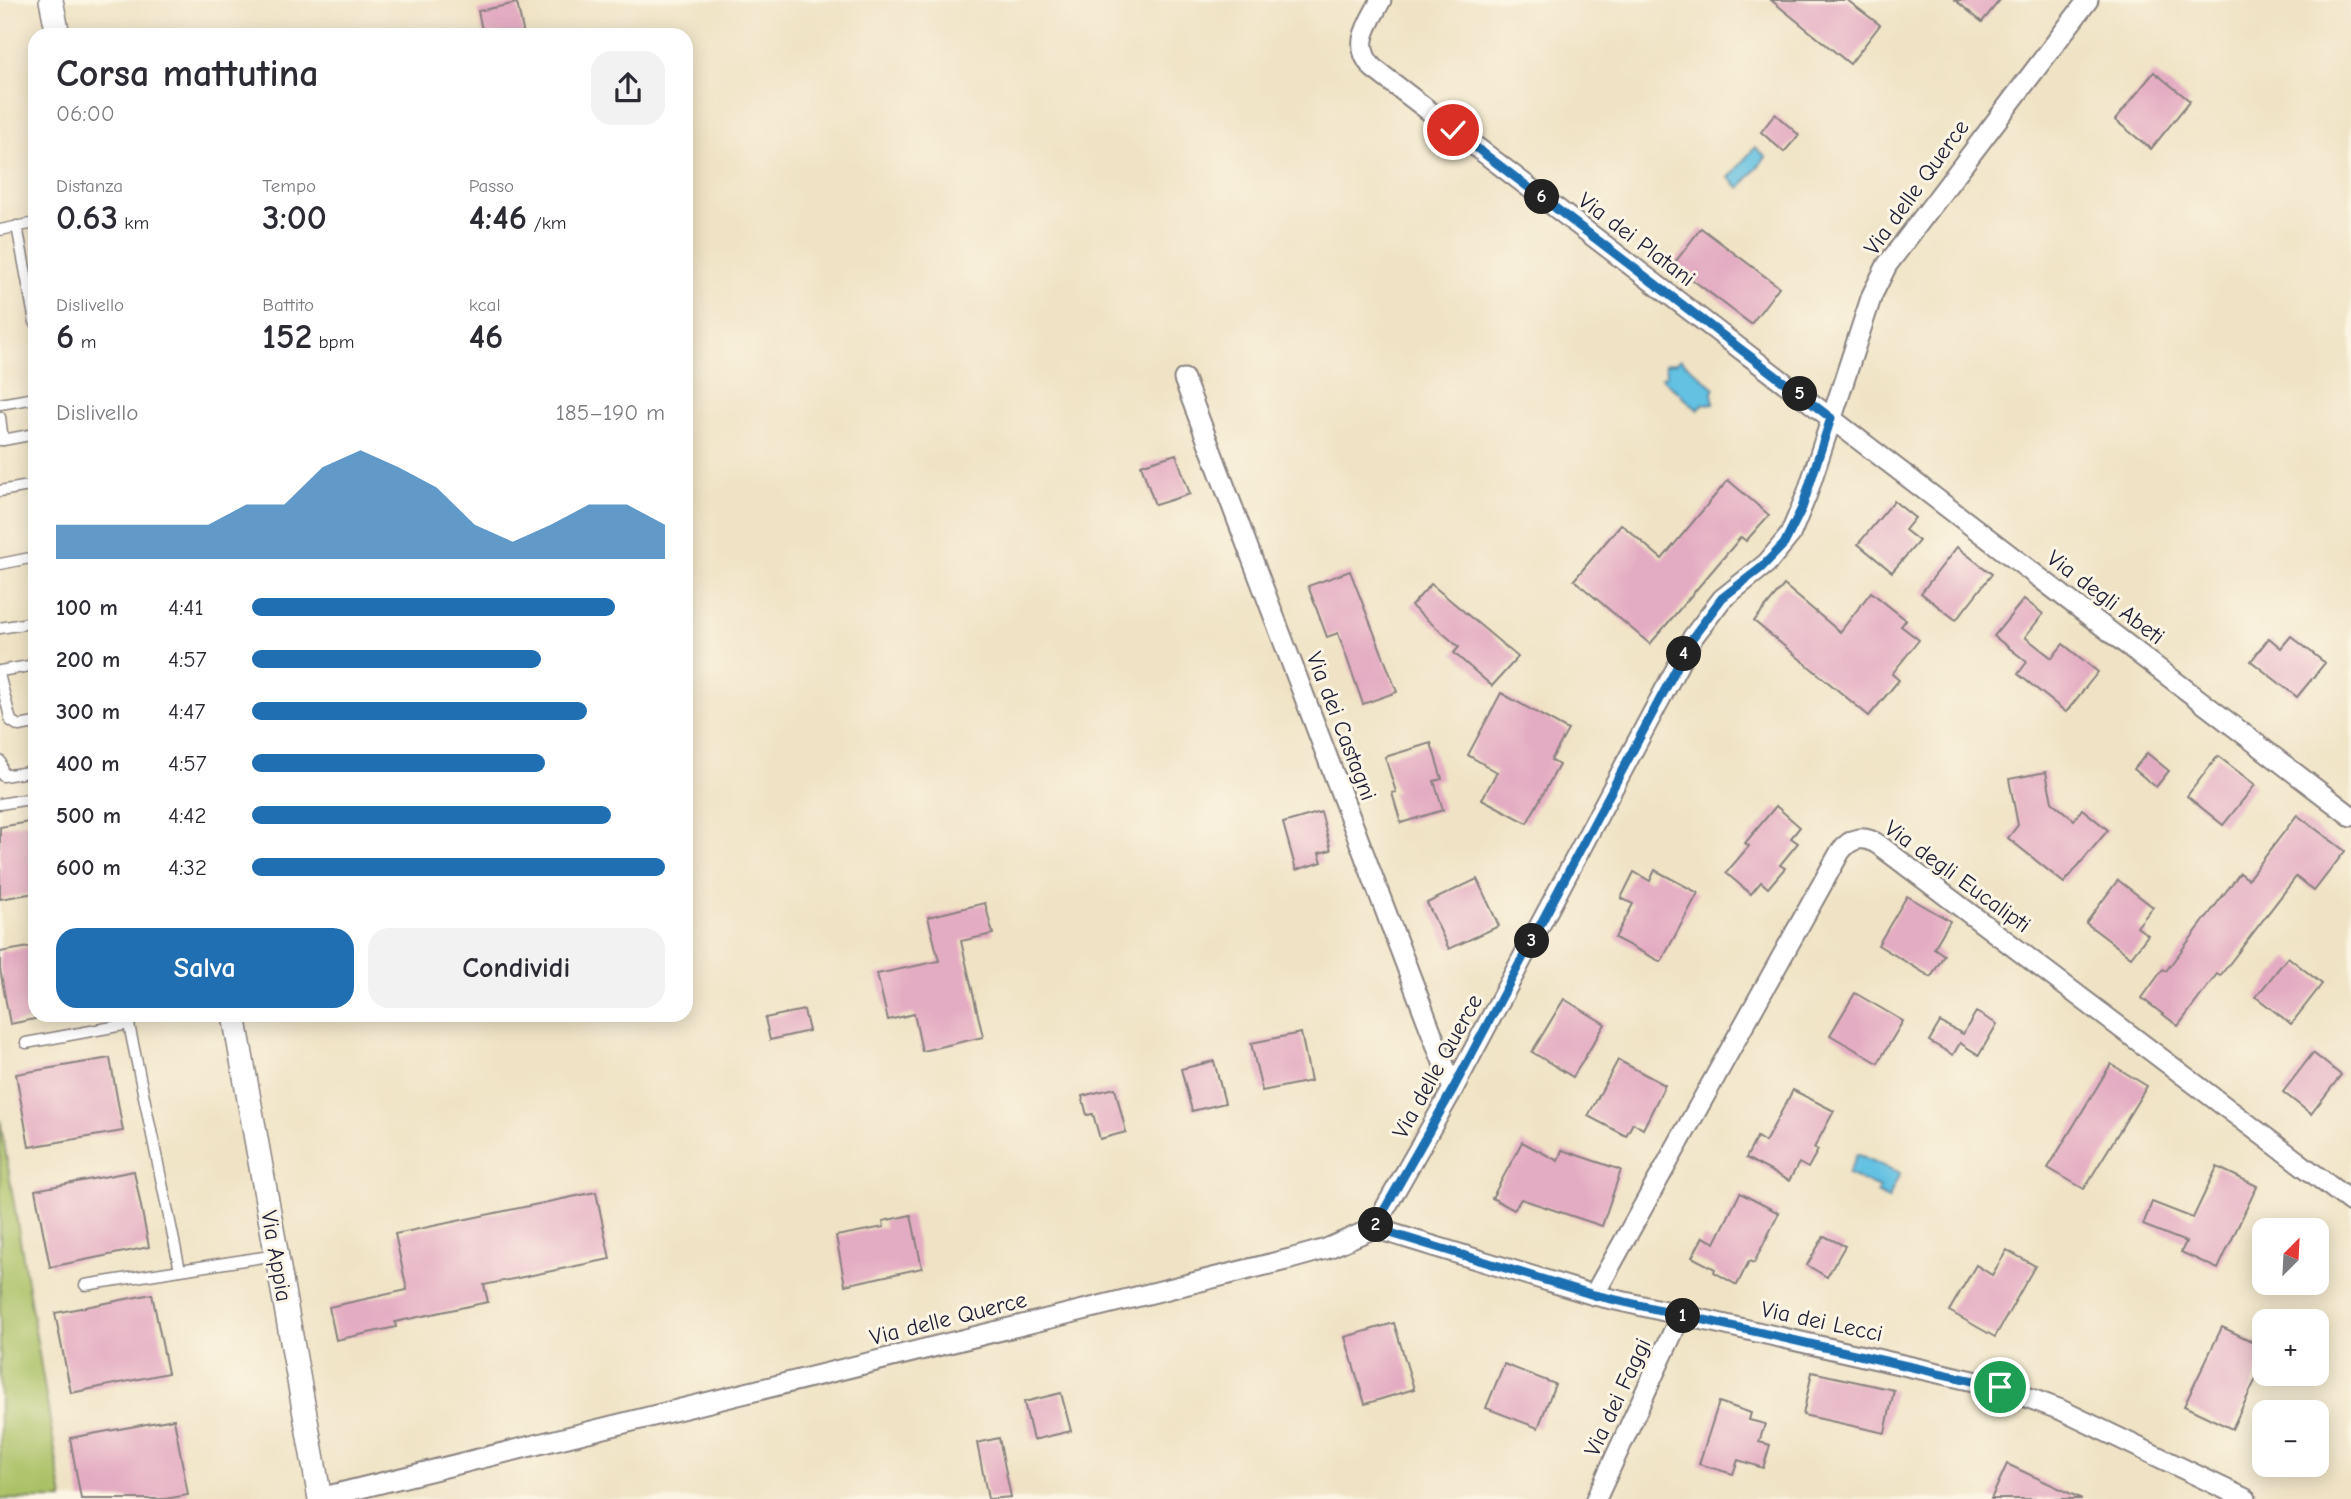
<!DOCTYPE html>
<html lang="it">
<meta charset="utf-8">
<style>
:root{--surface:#fff;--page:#f2f2f3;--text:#2b2b33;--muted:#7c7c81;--accent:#1f6fb2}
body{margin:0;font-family:"Comic Neue",sans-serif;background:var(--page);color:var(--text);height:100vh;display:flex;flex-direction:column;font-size:26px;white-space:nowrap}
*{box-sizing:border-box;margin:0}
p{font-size:23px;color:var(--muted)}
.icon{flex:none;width:38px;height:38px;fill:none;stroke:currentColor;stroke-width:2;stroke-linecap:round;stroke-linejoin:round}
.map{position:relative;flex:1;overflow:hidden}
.details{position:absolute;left:28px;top:28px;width:665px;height:994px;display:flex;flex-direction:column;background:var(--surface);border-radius:21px;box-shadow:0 4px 18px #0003}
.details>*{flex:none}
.needle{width:46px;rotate:24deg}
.controls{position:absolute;left:2252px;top:1218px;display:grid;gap:14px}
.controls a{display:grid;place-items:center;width:77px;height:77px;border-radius:14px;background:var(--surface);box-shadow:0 4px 18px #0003;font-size:35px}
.pin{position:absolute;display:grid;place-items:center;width:60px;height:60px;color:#fff;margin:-30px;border:4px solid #fff;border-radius:50%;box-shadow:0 2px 7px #0007}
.km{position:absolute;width:35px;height:35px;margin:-18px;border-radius:50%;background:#222;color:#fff;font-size:19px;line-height:35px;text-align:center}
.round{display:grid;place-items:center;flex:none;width:74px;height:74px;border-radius:21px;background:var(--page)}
.summary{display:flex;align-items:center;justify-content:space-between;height:119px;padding:0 28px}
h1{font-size:38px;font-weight:800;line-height:52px}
.stats{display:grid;grid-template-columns:repeat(3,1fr);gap:10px;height:119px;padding:7px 28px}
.stats div{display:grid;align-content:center}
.stats b{font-size:35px;font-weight:800}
.stats small{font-size:19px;font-weight:400}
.stats p{font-size:19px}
.chart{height:196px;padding:14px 28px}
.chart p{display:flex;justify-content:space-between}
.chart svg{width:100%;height:126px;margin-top:7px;fill:var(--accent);opacity:.7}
.primary-button{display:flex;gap:14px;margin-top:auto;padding:14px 28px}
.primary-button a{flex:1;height:80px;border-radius:21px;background:var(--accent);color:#fff;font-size:28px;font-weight:800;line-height:80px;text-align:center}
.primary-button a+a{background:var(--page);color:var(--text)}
ul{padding:0 28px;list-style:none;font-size:23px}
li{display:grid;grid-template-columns:112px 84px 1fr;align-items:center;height:52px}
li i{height:18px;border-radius:9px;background:var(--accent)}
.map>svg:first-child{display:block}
.green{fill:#abc166;stroke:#667250;stroke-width:2}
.water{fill:#63c1e2;stroke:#42728e;stroke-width:2}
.building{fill:#e4acc2}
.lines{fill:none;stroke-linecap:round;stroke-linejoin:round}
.service-casing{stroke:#898280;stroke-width:13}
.minor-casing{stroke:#898280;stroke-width:23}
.tertiary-casing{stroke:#898280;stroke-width:26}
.service{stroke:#fff;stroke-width:10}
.minor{stroke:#fff;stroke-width:19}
.tertiary{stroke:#fff;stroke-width:23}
.route-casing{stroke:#fff;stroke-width:14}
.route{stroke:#1f6fb2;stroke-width:9}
.labels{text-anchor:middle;stroke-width:6;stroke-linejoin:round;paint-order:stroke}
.street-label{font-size:23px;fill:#22223b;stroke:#fcf5e5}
</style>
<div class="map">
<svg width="2351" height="1499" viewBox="0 0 2351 1499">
<rect width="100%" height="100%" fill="#fcf5e5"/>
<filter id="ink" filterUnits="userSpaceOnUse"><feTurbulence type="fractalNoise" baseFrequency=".0143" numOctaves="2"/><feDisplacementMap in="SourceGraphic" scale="14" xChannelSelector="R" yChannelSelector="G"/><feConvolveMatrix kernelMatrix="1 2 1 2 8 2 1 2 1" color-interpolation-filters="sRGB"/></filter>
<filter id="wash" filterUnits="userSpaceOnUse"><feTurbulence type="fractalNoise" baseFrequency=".00686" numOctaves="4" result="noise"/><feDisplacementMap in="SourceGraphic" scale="28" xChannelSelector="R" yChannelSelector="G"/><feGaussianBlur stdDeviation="1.57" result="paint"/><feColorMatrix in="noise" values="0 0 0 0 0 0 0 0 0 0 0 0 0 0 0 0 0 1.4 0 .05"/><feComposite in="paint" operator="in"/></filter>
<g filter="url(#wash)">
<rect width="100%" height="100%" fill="#f0e3c5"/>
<polygon class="green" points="0,1119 63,1499 0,1499"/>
<g class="water">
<polygon points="1755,147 1766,157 1740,188 1729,178"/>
<polygon points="1680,359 1715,388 1712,394 1714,403 1703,404 1698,410 1662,378 1667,375 1665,364 1676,363"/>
<polygon points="1857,1154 1900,1173 1888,1199 1877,1193 1879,1188 1848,1174"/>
</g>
<g id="blocks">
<g class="building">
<polygon points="1771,0 1847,0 1880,25 1850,64"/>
<polygon points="1955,0 2000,0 1982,22"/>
<polygon points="517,3 524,35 483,35 478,11"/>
<polygon points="2154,72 2190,101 2151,149 2115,120"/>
<polygon points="1775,114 1799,135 1784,152 1761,132"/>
<polygon points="1701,228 1779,287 1751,324 1673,265"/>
<polygon points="1176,454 1190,494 1155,505 1141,465"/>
<polygon points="1728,480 1769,515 1746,541 1741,537 1650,644 1574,580 1621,524 1662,559"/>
<polygon points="1894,501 1915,518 1905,530 1919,541 1892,572 1858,544"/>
<polygon points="1957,547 1992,574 1956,620 1921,593"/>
<polygon points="1350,571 1397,692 1363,704 1338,633 1327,637 1308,586"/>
<polygon points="1431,584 1518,657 1492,686 1454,653 1459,647 1411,606"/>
<polygon points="1784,585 1840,632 1871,592 1906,620 1901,626 1919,640 1892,674 1899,680 1869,716 1754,621"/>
<polygon points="2024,599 2043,614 2025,637 2052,658 2063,644 2098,672 2066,712 2018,674 2027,662 1994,636"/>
<polygon points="2291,636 2325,663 2297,697 2251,661 2269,638 2281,648"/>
<polygon points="1501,693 1568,730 1551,760 1559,765 1527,823 1482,799 1497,772 1468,755"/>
<polygon points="1431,743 1442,779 1434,781 1443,810 1401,823 1392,793 1396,792 1385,757"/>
<polygon points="2147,753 2169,771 2156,787 2134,769"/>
<polygon points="2218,756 2255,785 2223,825 2187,796"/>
<polygon points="2046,772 2052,802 2074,820 2082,809 2108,830 2064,883 2008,838 2018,825 2009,779"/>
<polygon points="1776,806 1800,827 1791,838 1798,843 1780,865 1785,868 1768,888 1761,882 1751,894 1726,873 1749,846 1745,843"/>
<polygon points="1321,812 1331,850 1319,853 1322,862 1296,870 1283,823"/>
<polygon points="2297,815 2345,851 2314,891 2296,877 2220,976 2217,974 2178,1026 2142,998 2163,969 2166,971 2240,873 2248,879"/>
<polygon points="35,821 35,893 0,899 0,827"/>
<polygon points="1655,870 1698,893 1661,962 1615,938 1633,904 1621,898 1634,872 1650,881"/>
<polygon points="1477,879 1499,926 1449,949 1427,903"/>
<polygon points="2118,880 2153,907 2137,927 2148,935 2131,957 2086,923"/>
<polygon points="1907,896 1950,921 1934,948 1944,955 1931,977 1878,945"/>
<polygon points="985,903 993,934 961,941 983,1037 922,1051 914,1014 888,1020 877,974 939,961 928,917"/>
<polygon points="35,946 35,1019 10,1024 0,969 0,952"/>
<polygon points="2288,957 2322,984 2291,1024 2256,997"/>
<polygon points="1855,993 1903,1021 1878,1063 1830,1035"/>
<polygon points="1564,999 1605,1024 1573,1077 1532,1052"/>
<polygon points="804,1010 809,1031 770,1040 765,1018"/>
<polygon points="1976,1012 1997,1024 1979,1055 1960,1043 1953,1055 1929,1041 1940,1022 1963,1034"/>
<polygon points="1301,1033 1311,1081 1262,1091 1251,1043"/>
<polygon points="2313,1053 2341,1075 2311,1114 2283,1092"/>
<polygon points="110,1058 123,1131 29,1147 16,1074"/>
<polygon points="1618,1060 1665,1085 1643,1129 1633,1123 1626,1136 1588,1116"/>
<polygon points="1214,1061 1225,1103 1192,1111 1181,1069"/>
<polygon points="2111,1064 2147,1086 2084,1189 2048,1168"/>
<polygon points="1115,1088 1126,1132 1100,1139 1093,1114 1087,1115 1082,1096"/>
<polygon points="1793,1090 1834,1111 1814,1148 1818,1150 1808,1168 1799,1163 1789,1181 1746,1158 1757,1137 1765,1142"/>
<polygon points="1522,1142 1558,1161 1562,1150 1621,1170 1602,1226 1521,1199 1514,1210 1492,1198"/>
<polygon points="2217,1167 2257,1186 2218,1269 2181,1252 2186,1242 2143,1225 2152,1202 2193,1218"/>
<polygon points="134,1171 149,1247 50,1267 35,1190"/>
<polygon points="596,1192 610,1259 484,1285 488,1302 395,1322 396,1327 336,1340 329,1307 407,1290 395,1234"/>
<polygon points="1740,1193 1779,1213 1754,1263 1749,1261 1737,1285 1714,1272 1715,1269 1692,1257 1703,1237 1715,1243"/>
<polygon points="911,1215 922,1268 845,1285 836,1236 884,1227 883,1221"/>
<polygon points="1824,1236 1845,1246 1827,1277 1807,1265"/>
<polygon points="2007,1250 2035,1266 1995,1337 1949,1311 1976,1265 1992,1275"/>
<polygon points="152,1294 168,1373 71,1393 55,1313"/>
<polygon points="1394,1323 1414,1389 1365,1404 1345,1337"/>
<polygon points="2222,1327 2264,1347 2264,1362 2232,1429 2184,1406"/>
<polygon points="1504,1364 1555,1384 1538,1428 1486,1408"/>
<polygon points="1812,1372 1894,1390 1885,1433 1803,1415"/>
<polygon points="1061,1393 1071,1431 1033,1440 1024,1402"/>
<polygon points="1719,1402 1751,1413 1749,1420 1765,1424 1759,1442 1770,1445 1763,1468 1738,1460 1733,1474 1699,1464"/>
<polygon points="174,1419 188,1495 165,1499 81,1499 70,1438"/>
<polygon points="999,1438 1011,1497 988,1499 977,1443"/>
<polygon points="2007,1464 2082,1499 1991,1499"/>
</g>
</g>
</g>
<g filter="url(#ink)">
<use href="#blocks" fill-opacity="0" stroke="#898280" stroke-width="2"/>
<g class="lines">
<defs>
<g id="service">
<polyline points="17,226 35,322"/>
<polyline points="0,230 35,223"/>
<polyline points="0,404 35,398"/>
<polyline points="0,417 3,440 0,440"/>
<polyline points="3,440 35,434"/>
<polyline points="0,491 35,485"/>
<polyline points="0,564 35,557"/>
<polyline points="0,628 35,622"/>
<polyline points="0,671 35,665"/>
<polyline points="0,678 11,721 19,726 35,723"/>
<polyline points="0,761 3,776 35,771"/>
<polyline points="0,804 35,798"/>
<polyline points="127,1015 180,1270"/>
<polyline points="26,1043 129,1024"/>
<polyline points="85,1285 276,1255"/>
</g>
<g id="minor">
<path d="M1381,0C1369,23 1351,45 1373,68L2351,816"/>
<polyline points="1184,379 1453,1089"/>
<polyline points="1374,1228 1594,1295 2000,1387 2061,1410 2246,1499"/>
<path d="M1594,1295L1840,852C1851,837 1864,835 1879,845L2351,1202"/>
<polyline points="320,1498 1290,1259 1326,1249 1374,1228 1453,1089 1693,637 1722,599 1767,563 1790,535 1807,494 1872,295 1887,265 2088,0"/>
<polyline points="1596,1499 1681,1315"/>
</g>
<g id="tertiary">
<polyline points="51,0 58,35"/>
<polyline points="234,1015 320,1499"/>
</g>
</defs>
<use href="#service" class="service-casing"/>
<use href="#minor" class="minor-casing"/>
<use href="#tertiary" class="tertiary-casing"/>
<use href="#service" class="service"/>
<use href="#minor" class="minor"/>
<use href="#tertiary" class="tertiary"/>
</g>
</g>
<g class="lines" filter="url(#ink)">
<defs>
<polyline id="route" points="1453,130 1831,418 1802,508 1784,544 1761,568 1722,598 1693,637 1453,1089 1374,1228 1594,1295 2000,1387"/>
</defs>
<use href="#route" class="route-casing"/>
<use href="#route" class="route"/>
</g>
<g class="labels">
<g class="street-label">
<text transform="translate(1916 187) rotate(-54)" y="8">Via delle Querce</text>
<text transform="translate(1637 239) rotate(37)" y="8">Via dei Platani</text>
<text transform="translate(2106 597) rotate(37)" y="8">Via degli Abeti</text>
<text transform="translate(1342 726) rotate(69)" y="8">Via dei Castagni</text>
<text transform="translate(1958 876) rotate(36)" y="8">Via degli Eucalipti</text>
<text transform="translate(1437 1066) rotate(-61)" y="8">Via delle Querce</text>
<text transform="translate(277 1256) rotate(80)" y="8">Via Appia</text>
<text transform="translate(948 1318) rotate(-14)" y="8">Via delle Querce</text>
<text transform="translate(1822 1321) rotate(12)" y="8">Via dei Lecci</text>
<text transform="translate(1617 1397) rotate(-65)" y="8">Via dei Faggi</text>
</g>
</g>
</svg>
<div class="controls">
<a><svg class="needle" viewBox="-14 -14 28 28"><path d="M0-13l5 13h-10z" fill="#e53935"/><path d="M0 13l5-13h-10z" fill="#7c7c81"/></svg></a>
<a>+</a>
<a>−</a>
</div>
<div class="pin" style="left:2000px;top:1387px;background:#1e9e55"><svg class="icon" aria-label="arrive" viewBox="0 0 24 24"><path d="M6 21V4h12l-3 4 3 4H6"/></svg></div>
<div class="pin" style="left:1453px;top:130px;background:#d93025"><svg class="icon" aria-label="check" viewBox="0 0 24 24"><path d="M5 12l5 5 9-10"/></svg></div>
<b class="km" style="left:1683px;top:1316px">1</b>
<b class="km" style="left:1376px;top:1225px">2</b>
<b class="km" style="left:1532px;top:941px">3</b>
<b class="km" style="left:1684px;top:654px">4</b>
<b class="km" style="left:1800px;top:394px">5</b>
<b class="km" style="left:1542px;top:197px">6</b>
<section class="details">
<div class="summary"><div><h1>Corsa mattutina</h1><p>06:00</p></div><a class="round"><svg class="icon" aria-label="share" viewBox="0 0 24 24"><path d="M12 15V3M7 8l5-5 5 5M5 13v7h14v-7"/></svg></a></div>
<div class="stats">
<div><p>Distanza</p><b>0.63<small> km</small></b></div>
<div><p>Tempo</p><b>3:00</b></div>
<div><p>Passo</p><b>4:46<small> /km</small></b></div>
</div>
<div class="stats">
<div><p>Dislivello</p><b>6<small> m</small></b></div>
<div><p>Battito</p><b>152<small> bpm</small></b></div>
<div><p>kcal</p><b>46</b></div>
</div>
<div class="chart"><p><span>Dislivello</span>185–190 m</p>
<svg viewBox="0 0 160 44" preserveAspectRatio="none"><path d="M0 44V32L10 32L20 32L30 32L40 32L50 25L60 25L70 12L80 6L90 12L100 19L110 32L120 38L130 32L140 25L150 25L160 32V44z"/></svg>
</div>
<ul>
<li><b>100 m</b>4:41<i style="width:88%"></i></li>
<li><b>200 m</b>4:57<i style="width:70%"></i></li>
<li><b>300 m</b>4:47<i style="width:81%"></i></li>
<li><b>400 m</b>4:57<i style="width:71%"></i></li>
<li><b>500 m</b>4:42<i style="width:87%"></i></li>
<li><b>600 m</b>4:32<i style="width:100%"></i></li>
</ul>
<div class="primary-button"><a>Salva</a><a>Condividi</a></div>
</section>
</div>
